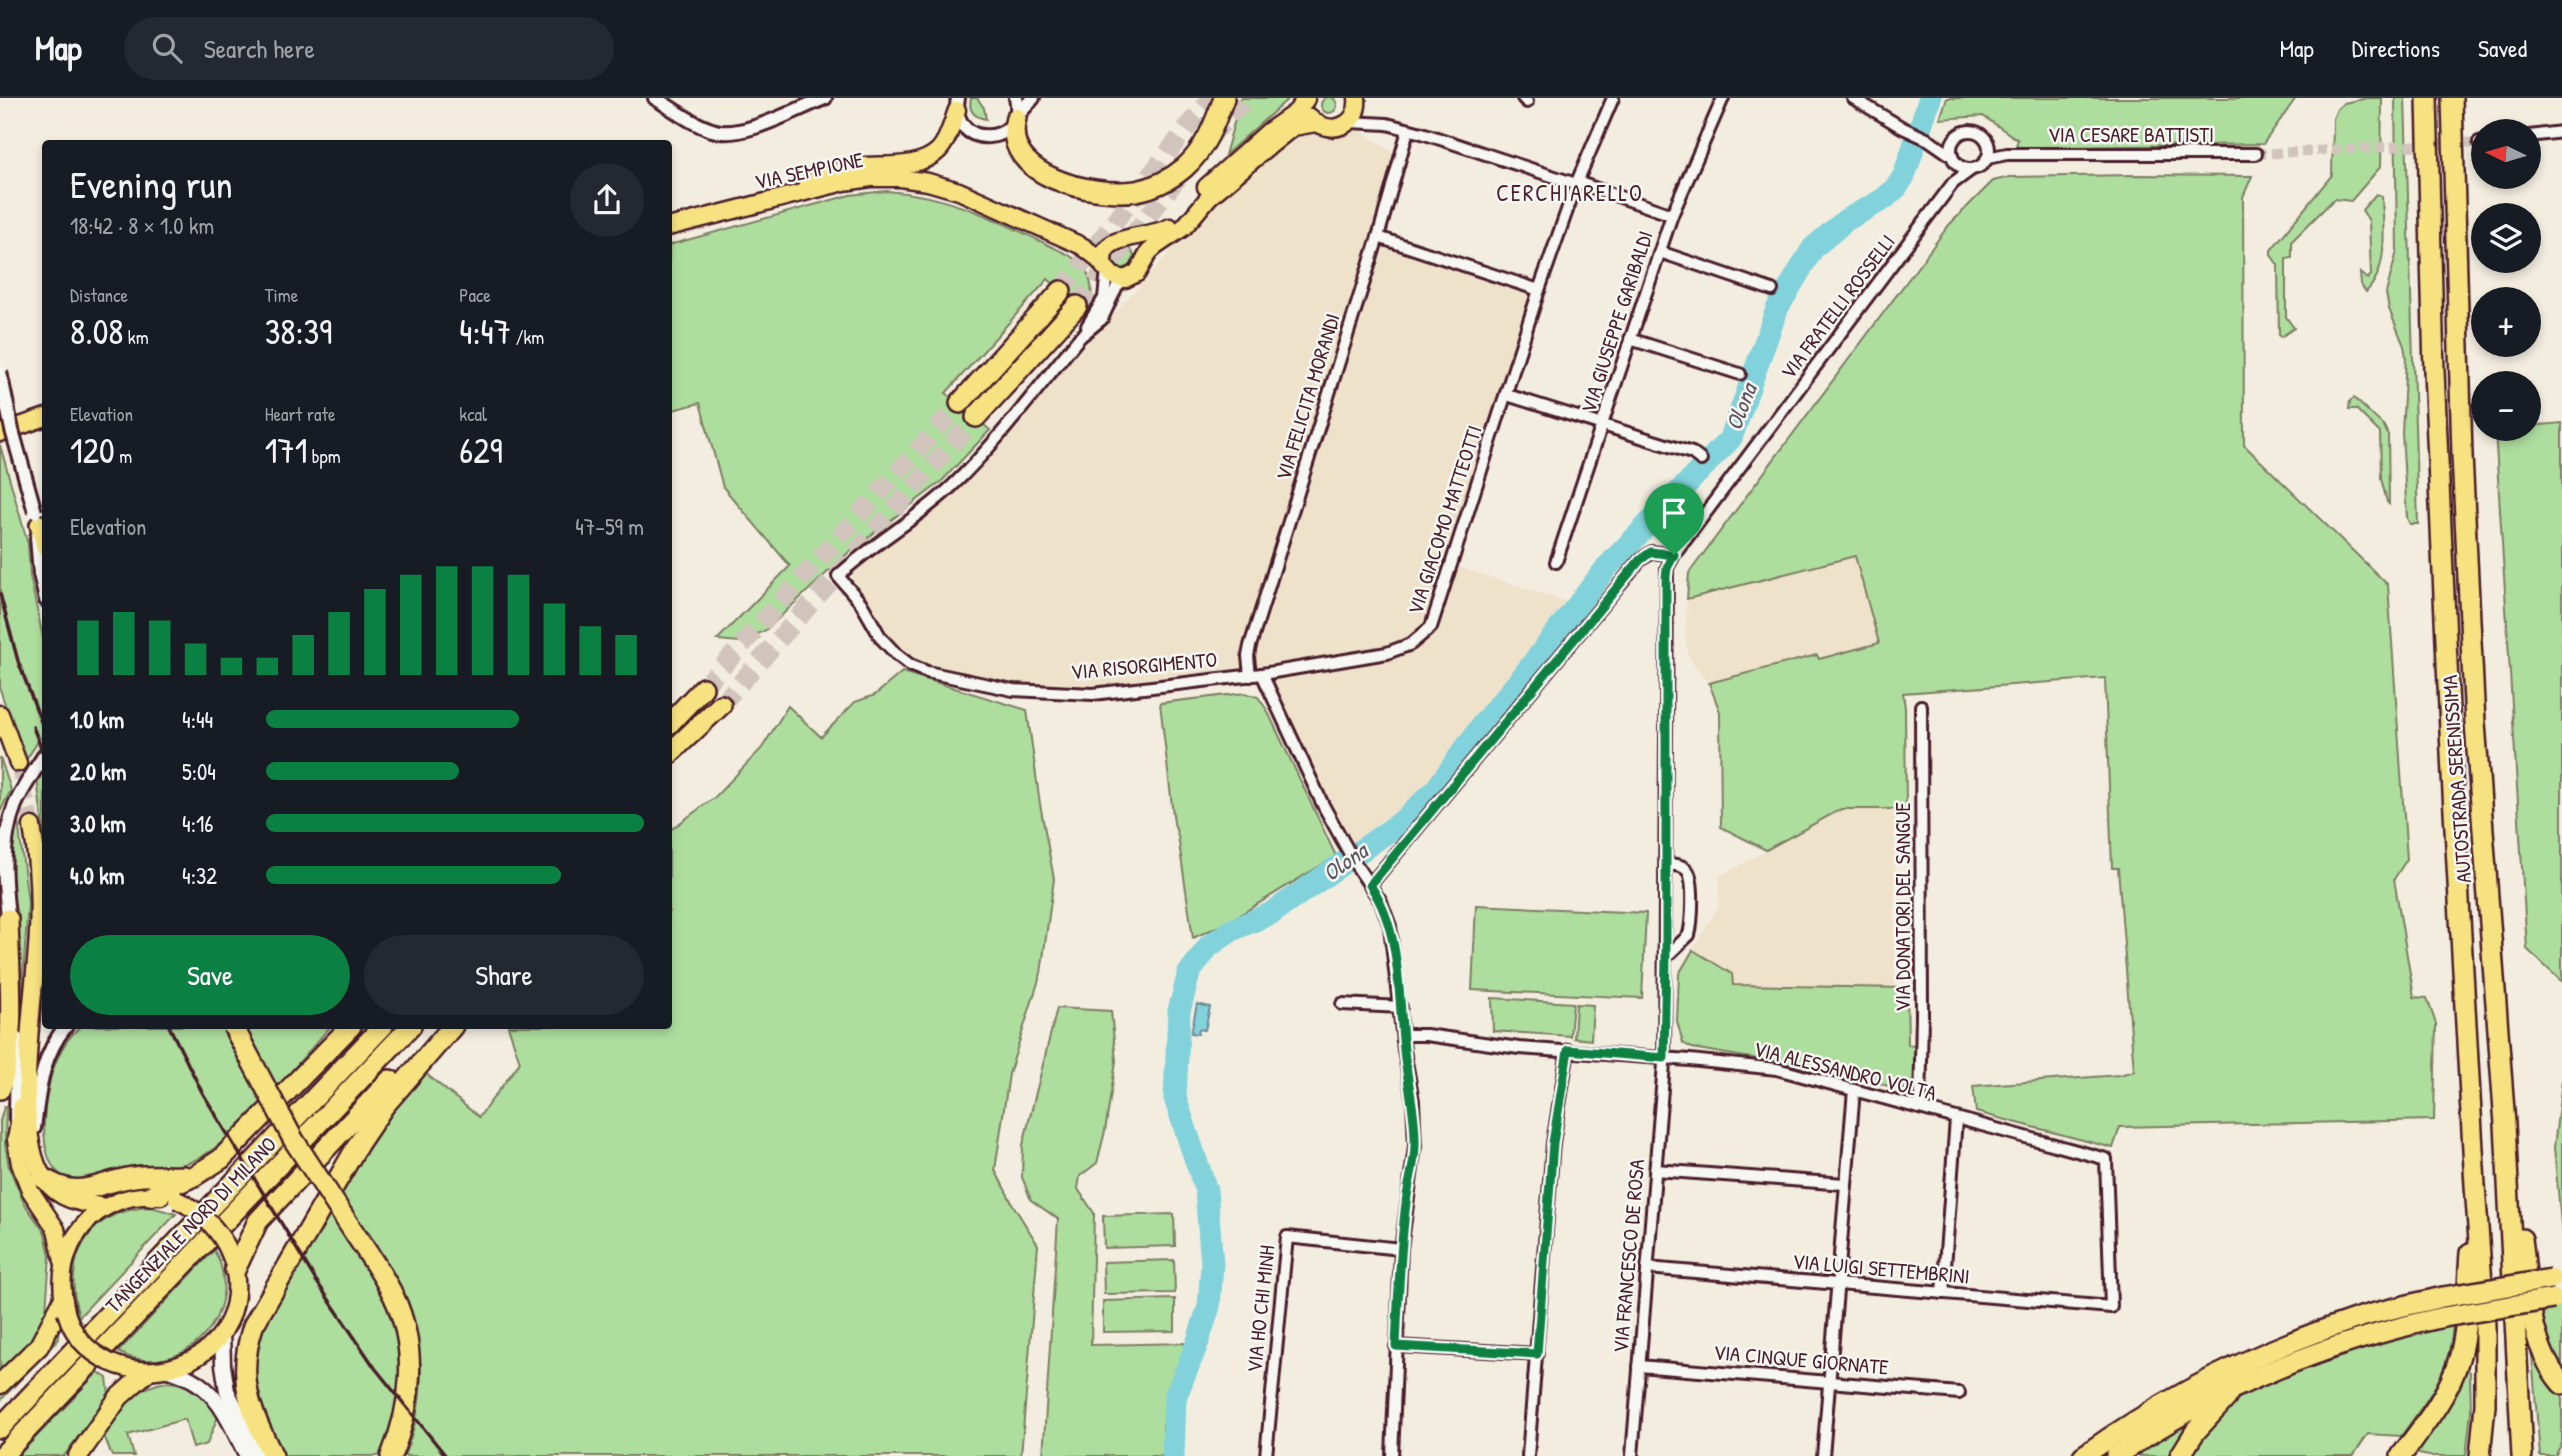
<!DOCTYPE html>
<meta charset="utf-8">
<style>
:root{--surface:#171b24;--page:#242831;--text:#f1f3f6;--muted:#9ea1a6;--line:#363941;--accent:#0b8043}
body{margin:0;font-family:"Patrick Hand",sans-serif;background:var(--page);color:var(--text);height:100vh;display:flex;flex-direction:column;font-size:26px;white-space:nowrap}
*{box-sizing:border-box;margin:0}
p{font-size:23px;color:var(--muted)}
.icon{flex:none;width:38px;height:38px;fill:none;stroke:currentColor;stroke-width:2;stroke-linecap:round;stroke-linejoin:round}
.map{position:relative;flex:1;overflow:hidden}
.panel{position:absolute;left:42px;top:42px;width:630px;height:889px;display:flex;flex-direction:column;background:var(--surface);border-radius:7px;box-shadow:0 4px 10px #0003}
.panel>*{flex:none}
.needle{width:46px;rotate:275deg}
.buttons{position:absolute;left:2471px;top:21px;display:grid;gap:14px}
.buttons a{display:grid;place-items:center;width:70px;height:70px;border-radius:50%;background:var(--surface);box-shadow:0 4px 10px #0003;font-size:35px}
.pin{position:absolute;display:grid;place-items:center;width:60px;height:60px;color:#fff;margin:-72px -30px;border-radius:50% 50% 50% 0;rotate:-45deg;box-shadow:0 0 7px #0007}
.pin .icon{rotate:45deg}
.round{display:grid;place-items:center;flex:none;width:74px;height:74px;border-radius:37px;background:var(--page)}
.head{display:flex;align-items:center;justify-content:space-between;height:119px;padding:0 28px}
h1{font-size:38px;font-weight:600;line-height:52px}
.figures{display:grid;grid-template-columns:repeat(3,1fr);gap:10px;height:119px;padding:7px 28px}
.figures div{display:grid;align-content:center}
.figures b{font-size:35px;font-weight:600}
.figures small{font-size:19px;font-weight:400}
.figures p{font-size:19px}
.chart{height:196px;padding:14px 28px}
.chart p{display:flex;justify-content:space-between}
.chart svg{width:100%;height:126px;margin-top:7px;stroke:var(--accent);stroke-width:6}
.cta{display:flex;gap:14px;margin-top:auto;padding:14px 28px}
.cta a{flex:1;height:80px;border-radius:42px;background:var(--accent);color:#fff;font-size:28px;font-weight:600;line-height:80px;text-align:center}
.cta a+a{background:var(--page);color:var(--text)}
ul{padding:0 28px;list-style:none;font-size:23px}
li{display:grid;grid-template-columns:112px 84px 1fr;align-items:center;height:52px}
li i{height:18px;border-radius:9px;background:var(--accent)}
header{display:flex;align-items:center;gap:42px;box-sizing:border-box;height:98px;padding:0 35px;background:var(--surface);border-bottom:2px solid var(--line)}
header strong{font-size:33px}
nav{display:flex;gap:38px;margin-inline-start:auto;font-size:24px}
.search{width:490px;height:63px;background:var(--page);display:flex;align-items:center;gap:18px;box-sizing:border-box;padding:0 24px;border-radius:38px;color:var(--muted);font-size:26px}
.map>svg:first-child{display:block}
.built{fill:#efe2cb}
.green{fill:#aede9e;stroke:#7c7e64;stroke-width:2}
.water{fill:#82d2db;stroke:#6c8a95;stroke-width:2}
.lines{fill:none;stroke-linecap:round;stroke-linejoin:round}
.river{stroke:#82d2db;stroke-width:23}
.minor-tunnel{stroke:#d1c4bc;stroke-width:10;stroke-dasharray:10 5;stroke-linecap:butt}
.primary-tunnel{stroke:#d1c4bc;stroke-width:16;stroke-dasharray:16 8;stroke-linecap:butt}
.motorway-tunnel{stroke:#d1c4bc;stroke-width:19;stroke-dasharray:19 10;stroke-linecap:butt}
.minor-casing{stroke:#4a1f2b;stroke-width:16}
.tertiary-casing{stroke:#4a1f2b;stroke-width:18}
.secondary-casing{stroke:#4a1f2b;stroke-width:19}
.primary-casing{stroke:#4a1f2b;stroke-width:21}
.trunk-casing{stroke:#4a1f2b;stroke-width:23}
.motorway-casing{stroke:#4a1f2b;stroke-width:24}
.minor{stroke:#f6f6f2;stroke-width:10}
.tertiary{stroke:#f6f6f2;stroke-width:12}
.secondary{stroke:#f6f6f2;stroke-width:14}
.primary{stroke:#f7e281;stroke-width:16}
.trunk{stroke:#f7e281;stroke-width:18}
.motorway{stroke:#f7e281;stroke-width:19}
.rail{stroke:#4a1f2b;stroke-width:3.5}
.tertiary-bridge-casing{stroke:#4a1f2b;stroke-width:18;stroke-linecap:butt}
.primary-bridge-casing{stroke:#4a1f2b;stroke-width:21;stroke-linecap:butt}
.motorway-bridge-casing{stroke:#4a1f2b;stroke-width:24;stroke-linecap:butt}
.tertiary-bridge{stroke:#f6f6f2;stroke-width:12}
.primary-bridge{stroke:#f7e281;stroke-width:16}
.motorway-bridge{stroke:#f7e281;stroke-width:19}
.route-casing{stroke:#fff;stroke-width:14}
.route{stroke:#0b8043;stroke-width:9}
.labels{text-anchor:middle;stroke-width:5;stroke-linejoin:round;paint-order:stroke}
.street-label{font-size:21px;fill:#4a1f2b;stroke:#f6f6f2}
.neighbourhood-label{font-size:23px;letter-spacing:2px;fill:#4a1f2b;stroke:#f6f6f2}
.water-label{font-size:23px;font-style:italic;fill:#5b5560;stroke:#f6f6f2}
</style>
<header>
<strong>Map</strong>
<div class="search"><svg class="icon" aria-label="search" viewBox="0 0 24 24"><circle cx="10" cy="10" r="6"/><path d="M15 15l6 6"/></svg>Search here</div>
<nav><a>Map</a><a>Directions</a><a>Saved</a></nav>
</header>
<div class="map">
<svg width="2562" height="1358" viewBox="0 0 2562 1358">
<rect width="100%" height="100%" fill="#f3ede0"/>
<filter id="ink" filterUnits="userSpaceOnUse"><feTurbulence type="fractalNoise" baseFrequency=".0143" numOctaves="2"/><feDisplacementMap in="SourceGraphic" scale="14" xChannelSelector="R" yChannelSelector="G"/><feConvolveMatrix kernelMatrix="1 2 1 2 8 2 1 2 1" color-interpolation-filters="sRGB"/></filter>
<g filter="url(#ink)">
<g class="built">
<polygon points="1358,31 1393,55 1353,210 1361,216 1387,142 1545,192 1456,468 1568,504 1529,559 1420,695 1351,746 1266,568 1165,578 1164,580 1141,584 1067,590 1038,586 1022,587 956,575 915,564 900,552 852,480 866,458 970,374 1161,164 1206,110 1297,32"/>
<polygon points="1856,458 1879,546 1818,561 1817,557 1709,585 1696,571 1688,557 1685,538 1687,501"/>
<polygon points="1895,710 1895,889 1732,887 1732,876 1693,852 1719,806 1719,779 1841,711"/>
</g>
<g class="green">
<circle cx="1329" cy="7" r="8"/>
<path d="M971,0H977L984,10L986,21C974,19 968,13 971,0Z"/>
<polygon points="1241,0 1289,0 1225,57"/>
<polygon points="1947,0 2296,0 2263,46 2015,50 2018,42 1983,18 1940,21"/>
<polygon points="2368,0 2381,0 2382,2 2381,68 2351,103 2334,101 2292,143 2292,160 2286,161 2286,219 2294,230 2281,239 2279,237 2278,167 2271,157 2271,152 2332,77 2333,21 2337,11 2344,5"/>
<polygon points="2395,0 2405,0 2418,426 2410,426 2407,420 2402,335 2406,259 2404,248 2389,211 2386,195 2397,153"/>
<polygon points="2135,77 2252,78 2243,99 2244,347 2388,487 2407,761 2394,781 2414,899 2427,900 2436,926 2434,1022 2120,1029 2113,1050 1976,1014 1973,988 2119,977 2134,973 2118,770 2112,770 2105,580 1903,595 1905,610 1906,711 1841,711 1766,752 1721,729 1720,614 1709,585 1817,557 1819,561 1879,545 1855,458 1687,501 1689,475 1949,127 1993,83 2010,79"/>
<path d="M886,93C955,97 1008,128 1069,157C1092,171 1096,192 1087,216L1048,181L946,295L990,332L941,384L849,454L766,532L740,544L717,542L790,468L723,389L700,305L669,313V147L850,97Z"/>
<path d="M2376,96L2382,98C2383,128 2390,170 2366,194L2361,187L2360,175L2367,181L2371,177L2369,123L2362,112Z"/>
<circle cx="1123" cy="160" r="11"/>
<polygon points="2354,300 2384,328 2388,337 2389,406 2387,404 2381,380 2380,335 2356,311 2349,311 2350,303"/>
<polygon points="2562,325 2562,884 2527,851 2495,331 2529,331 2529,328"/>
<polygon points="0,347 28,446 30,478 45,549 45,633 24,665 0,591"/>
<path d="M902,574L1027,612L1040,706L1054,781L1041,875L1009,976L995,1072L1013,1107L1038,1147L1021,1358H404C439,1273 416,1204 367,1132L350,1144C388,1201 410,1241 398,1312C396,1327 388,1343 383,1358H280L257,1304L252,1266L260,1236L367,1044L425,975L479,1019L520,964L508,928H668L669,733L715,699L762,650L788,608L821,639L855,604L875,597Z"/>
<polygon points="1245,595 1258,599 1267,612 1336,758 1228,824 1193,840 1178,738 1174,725 1160,605"/>
<polygon points="0,659 11,692 0,714"/>
<polygon points="45,667 45,747 37,680"/>
<polygon points="15,721 18,722 28,805 22,893 8,768"/>
<polygon points="1476,807 1646,815 1642,900 1472,892"/>
<polygon points="1693,852 1732,876 1733,887 1907,890 1908,947 1915,948 1915,979 1912,988 1906,991 1898,991 1852,977 1692,950 1683,945 1677,923 1679,876"/>
<polygon points="1492,900 1573,905 1570,938 1493,933"/>
<polygon points="1576,906 1593,907 1591,942 1574,940"/>
<polygon points="1057,910 1111,913 1116,963 1105,1033 1097,1065 1080,1078 1078,1091 1094,1115 1091,1247 1189,1245 1163,1327 1165,1358 1043,1358 1058,1121 1031,1102 1022,1079 1023,1047"/>
<path d="M81,928H331C298,964 238,1042 195,1062C173,1073 150,1065 127,1069C108,1073 85,1089 66,1080C31,1065 45,984 59,957C64,945 72,936 81,928Z"/>
<polygon points="2562,982 2562,1138 2554,1049"/>
<polygon points="4,1009 6,1009 5,1046 9,1069 24,1105 45,1135 50,1158 46,1213 40,1228 30,1243 0,1272 0,1023"/>
<path d="M151,1109L176,1116L79,1219C62,1160 87,1112 151,1109Z"/>
<polygon points="1174,1116 1175,1148 1104,1150 1103,1118"/>
<path d="M214,1152C249,1214 182,1287 118,1254Z"/>
<polygon points="1174,1162 1175,1195 1104,1196 1103,1164"/>
<polygon points="1175,1201 1175,1233 1103,1234 1103,1203"/>
<polygon points="2562,1206 2562,1277 2558,1272 2537,1209"/>
<path d="M2453,1224C2451,1275 2429,1299 2401,1338L2368,1336L2353,1358H2187L2232,1305L2251,1292L2308,1264Z"/>
<polygon points="57,1231 59,1241 0,1303 0,1294"/>
<polygon points="2535,1256 2562,1296 2562,1345 2555,1358 2540,1358 2532,1257"/>
<polygon points="2466,1271 2470,1274 2471,1313 2466,1358 2429,1358 2419,1356 2416,1351"/>
<polygon points="98,1274 107,1280 109,1296 64,1358 18,1358"/>
<path d="M167,1284C196,1287 202,1294 218,1318L207,1346L193,1350L185,1321L128,1337L134,1358H112L103,1335C122,1311 133,1289 167,1284Z"/>
<polygon points="2200,1318 2172,1358 2125,1358"/>
</g>
<polygon class="water" points="1197,906 1210,909 1205,932 1199,931 1198,936 1191,935"/>
<g class="lines">
<polyline class="river" points="1173,1358 1175,1300 1197,1246 1209,1208 1212,1166 1206,1092 1175,1000 1179,913 1189,875 1209,848 1232,832 1272,815 1400,725 1435,693 1485,623 1520,582 1607,469 1731,340 1777,211 1813,150 1846,122 1884,101 1896,90 1904,78 1930,0"/>
<polyline class="minor-tunnel" points="2256,56 2479,44"/>
<polyline class="primary-tunnel" points="18,665 32,728"/>
<g class="motorway-tunnel">
<polyline points="1210,39 1246,0"/>
<polyline points="1061,193 1193,22 1212,0"/>
<polyline points="1077,208 1185,71"/>
<polyline points="703,590 960,305"/>
<polyline points="721,607 976,319"/>
</g>
<defs>
<g id="minor">
<polyline points="1523,0 1527,4"/>
<polyline points="1853,0 1903,30 1929,42 1952,58"/>
<polyline points="1350,24 1387,26 1422,35 1576,86"/>
<circle cx="1970" cy="52" r="19"/>
<polyline points="2529,38 2562,34"/>
<polyline points="2479,44 2483,43"/>
<polyline points="1987,60 2007,56 2256,56"/>
<polyline points="1577,84 1672,117"/>
<polyline points="1660,154 1772,192"/>
<path d="M1125,181L1117,188L1102,221L1080,239C1039,288 997,345 951,389C916,422 873,445 838,478L861,505L881,540L896,556L910,567L927,574L1013,592L1093,596L1262,576L1323,707L1356,767L1381,804L1390,828L1404,952L1413,1003L1415,1048L1401,1151L1392,1358"/>
<polyline points="1539,192 1577,84 1613,0"/>
<polyline points="1087,228 1104,200 1107,172"/>
<polyline points="1630,241 1740,276"/>
<polyline points="1507,297 1692,355 1701,362"/>
<polyline points="1556,464 1672,117 1723,0"/>
<polyline points="1262,576 1387,555 1411,546 1431,529 1539,192 1378,139"/>
<polyline points="1250,578 1248,558 1250,548 1378,139 1408,32"/>
<path d="M1666,766C1674,767 1681,766 1687,772C1695,781 1692,825 1689,837L1666,859"/>
<polyline points="1370,787 1640,462 1652,454 1674,457"/>
<polyline points="1342,906 1401,909"/>
<polyline points="1403,937 1426,937 1519,950 1690,962 1777,971 2106,1061 2111,1209 1647,1170"/>
<polyline points="1920,1010 1922,917 1921,608"/>
<polyline points="1655,1072 1845,1086"/>
<polyline points="1943,1195 1956,1021"/>
<polyline points="1396,1248 1537,1256"/>
<polyline points="1639,1268 1959,1295"/>
<polyline points="1266,1358 1287,1139 1401,1151"/>
<polyline points="1528,1358 1553,1045 1568,952"/>
<polyline points="1632,1358 1664,966 1667,470 1674,457 1953,85 1972,71"/>
<polyline points="1823,1358 1854,992"/>
</g>
<g id="tertiary">
<path d="M655,0C673,11 692,26 712,32C741,43 796,11 825,0"/>
<path d="M958,0C948,53 1028,49 1016,0"/>
<polyline points="1016,19 1033,0"/>
<polyline points="37,439 40,476 46,502"/>
<path d="M9,826C4,785 0,745 15,707C23,689 35,672 46,655"/>
<polyline points="16,1021 17,941"/>
<path d="M34,1030C39,993 41,958 66,928"/>
</g>
<g id="secondary">
<polyline points="222,1234 223,1267 227,1293 260,1358"/>
<path d="M168,1272C217,1285 225,1317 247,1358"/>
</g>
<g id="primary">
<path d="M1310,19C1329,40 1360,28 1357,0"/>
<path d="M807,86C823,79 837,72 854,69C881,65 918,73 939,52C949,41 952,25 957,12"/>
<polyline points="1206,89 1269,33 1296,14 1306,1"/>
<polyline points="668,129 844,84 871,80 900,80 928,84 959,93 1082,148 1094,157 1113,178 1125,181 1137,175 1149,154 1156,148 1184,129 1209,99 1273,45 1293,29 1316,25"/>
<path d="M1104,169C1096,133 1148,142 1170,129"/>
<polyline points="0,335 46,319"/>
<polyline points="0,616 18,665"/>
<path d="M32,728C38,764 40,798 38,834C36,894 10,1034 45,1082C60,1103 82,1105 106,1109"/>
<polyline points="22,1008 16,1042 20,1066 30,1092 56,1131 63,1163"/>
<path d="M66,1213C49,1149 94,1092 161,1098"/>
<path d="M109,1264C172,1292 247,1247 235,1173C234,1164 230,1156 226,1147"/>
</g>
<g id="trunk">
<polyline points="0,1286 39,1248 63,1202"/>
<polyline points="78,1358 119,1299 147,1274"/>
</g>
<g id="motorway">
<polyline points="2427,0 2434,273 2452,677 2475,1087 2485,1228 2485,1307 2480,1358"/>
<polyline points="2452,0 2462,357 2475,625 2505,1026 2522,1358"/>
<path d="M1016,20C1000,79 1094,99 1136,93C1153,90 1171,81 1184,70C1205,52 1215,25 1224,0"/>
<polyline points="960,305 1061,193"/>
<polyline points="976,319 1077,208"/>
<polyline points="40,427 46,448"/>
<polyline points="668,627 703,590"/>
<polyline points="668,657 721,607"/>
<path d="M0,991C17,937 9,877 8,821"/>
<path d="M43,1080C81,1104 96,1084 134,1079C150,1076 167,1079 184,1078"/>
<polyline points="150,1098 196,1077 221,1061 351,928"/>
<path d="M357,1139C370,1158 384,1178 394,1199C418,1250 412,1307 391,1358"/>
<path d="M2522,1141C2529,1190 2528,1247 2562,1286"/>
<polyline points="235,1172 258,1123 390,982"/>
<polyline points="0,1330 383,928"/>
<polyline points="2,1358 411,928"/>
<path d="M273,1358C250,1311 236,1281 253,1228L359,1045L384,1008L453,928"/>
<path d="M2083,1358C2166,1299 2257,1253 2355,1221C2383,1212 2414,1206 2443,1199"/>
<path d="M2116,1358C2214,1290 2328,1244 2444,1219"/>
<polyline points="2180,1358 2195,1334 2227,1299"/>
<path d="M2401,1358C2422,1329 2446,1301 2457,1267C2469,1232 2467,1191 2470,1155"/>
</g>
</defs>
<use href="#minor" class="minor-casing"/>
<use href="#tertiary" class="tertiary-casing"/>
<use href="#secondary" class="secondary-casing"/>
<use href="#primary" class="primary-casing"/>
<use href="#trunk" class="trunk-casing"/>
<use href="#motorway" class="motorway-casing"/>
<use href="#minor" class="minor"/>
<use href="#tertiary" class="tertiary"/>
<use href="#secondary" class="secondary"/>
<use href="#primary" class="primary"/>
<use href="#trunk" class="trunk"/>
<use href="#motorway" class="motorway"/>
<g class="rail">
<polyline points="0,496 18,563 46,637"/>
<polyline points="33,629 46,662"/>
<polyline points="169,928 202,994 315,1181 375,1270 446,1358"/>
</g>
<defs>
<polyline id="tertiary-bridge" points="0,274 12,332 35,414"/>
<g id="primary-bridge">
<path d="M177,1102C199,1112 214,1126 226,1147"/>
<path d="M66,1214C73,1238 86,1252 109,1264"/>
</g>
<g id="motorway-bridge">
<polyline points="233,928 293,1041 357,1139"/>
<polyline points="2443,1199 2551,1181"/>
<polyline points="2444,1219 2553,1201"/>
</g>
</defs>
<use href="#tertiary-bridge" class="tertiary-bridge-casing"/>
<use href="#primary-bridge" class="primary-bridge-casing"/>
<use href="#motorway-bridge" class="motorway-bridge-casing"/>
<use href="#tertiary-bridge" class="tertiary-bridge"/>
<use href="#primary-bridge" class="primary-bridge"/>
<use href="#motorway-bridge" class="motorway-bridge"/>
</g>
</g>
<g class="lines" filter="url(#ink)">
<defs>
<path id="route" d="M1651,454L1674,457L1667,470L1666,479V859L1664,960L1568,952L1553,1045L1537,1256L1396,1248C1398,1200 1400,1153 1406,1105C1408,1085 1415,1067 1415,1047C1416,1014 1407,984 1404,952C1398,897 1402,834 1370,787L1640,462Z"/>
</defs>
<use href="#route" class="route-casing"/>
<use href="#route" class="route"/>
</g>
<g class="labels">
<g class="street-label">
<text x="2131" y="44">VIA CESARE BATTISTI</text>
<text transform="translate(809 73) rotate(-12)" y="7">VIA SEMPIONE</text>
<text transform="translate(1838 209) rotate(-53)" y="7">VIA FRATELLI ROSSELLI</text>
<text transform="translate(1617 224) rotate(-72)" y="7">VIA GIUSEPPE GARIBALDI</text>
<text transform="translate(1308 299) rotate(-73)" y="7">VIA FELICITA MORANDI</text>
<text transform="translate(1445 422) rotate(-72)" y="7">VIA GIACOMO MATTEOTTI</text>
<text transform="translate(1144 568) rotate(-5)" y="7">VIA RISORGIMENTO</text>
<text transform="translate(2457 681) rotate(-94)" y="7">AUTOSTRADA SERENISSIMA</text>
<text transform="translate(1903 809) rotate(-90)" y="7">VIA DONATORI DEL SANGUE</text>
<text transform="translate(1845 973) rotate(14)" y="7">VIA ALESSANDRO VOLTA</text>
<text transform="translate(191 1127) rotate(-46)" y="7">TANGENZIALE NORD DI MILANO</text>
<text transform="translate(1629 1158) rotate(-85)" y="7">VIA FRANCESCO DE ROSA</text>
<text transform="translate(1881 1171) rotate(5)" y="7">VIA LUIGI SETTEMBRINI</text>
<text transform="translate(1261 1211) rotate(-84)" y="7">VIA HO CHI MINH</text>
<text transform="translate(1801 1262) rotate(5)" y="7">VIA CINQUE GIORNATE</text>
</g>
<g class="neighbourhood-label">
<text x="1570" y="103">CERCHIARELLO</text>
</g>
<g class="water-label">
<text transform="translate(1741 309) rotate(-69)" y="8">Olona</text>
<text transform="translate(1345 764) rotate(-35)" y="8">Olona</text>
</g>
</g>
</svg>
<div class="buttons">
<a><svg class="needle" viewBox="-14 -14 28 28"><path d="M0-13l5 13h-10z" fill="#e53935"/><path d="M0 13l5-13h-10z" fill="#9ea1a6"/></svg></a>
<a><svg class="icon" aria-label="layers" viewBox="0 0 24 24"><path d="M12 4l9 5-9 5-9-5zM3 14l9 5 9-5"/></svg></a>
<a>+</a>
<a>−</a>
</div>
<div class="pin" style="left:1674px;top:457px;background:#1e9e55"><svg class="icon" aria-label="arrive" viewBox="0 0 24 24"><path d="M6 21V4h12l-3 4 3 4H6"/></svg></div>
<section class="panel">
<div class="head"><div><h1>Evening run</h1><p>18:42 · 8 × 1.0 km</p></div><a class="round"><svg class="icon" aria-label="share" viewBox="0 0 24 24"><path d="M12 15V3M7 8l5-5 5 5M5 13v7h14v-7"/></svg></a></div>
<div class="figures">
<div><p>Distance</p><b>8.08<small> km</small></b></div>
<div><p>Time</p><b>38:39</b></div>
<div><p>Pace</p><b>4:47<small> /km</small></b></div>
</div>
<div class="figures">
<div><p>Elevation</p><b>120<small> m</small></b></div>
<div><p>Heart rate</p><b>171<small> bpm</small></b></div>
<div><p>kcal</p><b>629</b></div>
</div>
<div class="chart"><p><span>Elevation</span>47–59 m</p>
<svg viewBox="0 0 160 44" preserveAspectRatio="none"><path d="M5 44V25M15 44V22M25 44V25M35 44V33M45 44V38M55 44V38M65 44V30M75 44V22M85 44V14M95 44V9M105 44V6M115 44V6M125 44V9M135 44V19M145 44V27M155 44V30"/></svg>
</div>
<ul>
<li><b>1.0 km</b>4:44<i style="width:67%"></i></li>
<li><b>2.0 km</b>5:04<i style="width:51%"></i></li>
<li><b>3.0 km</b>4:16<i style="width:100%"></i></li>
<li><b>4.0 km</b>4:32<i style="width:78%"></i></li>
</ul>
<div class="cta"><a>Save</a><a>Share</a></div>
</section>
</div>
